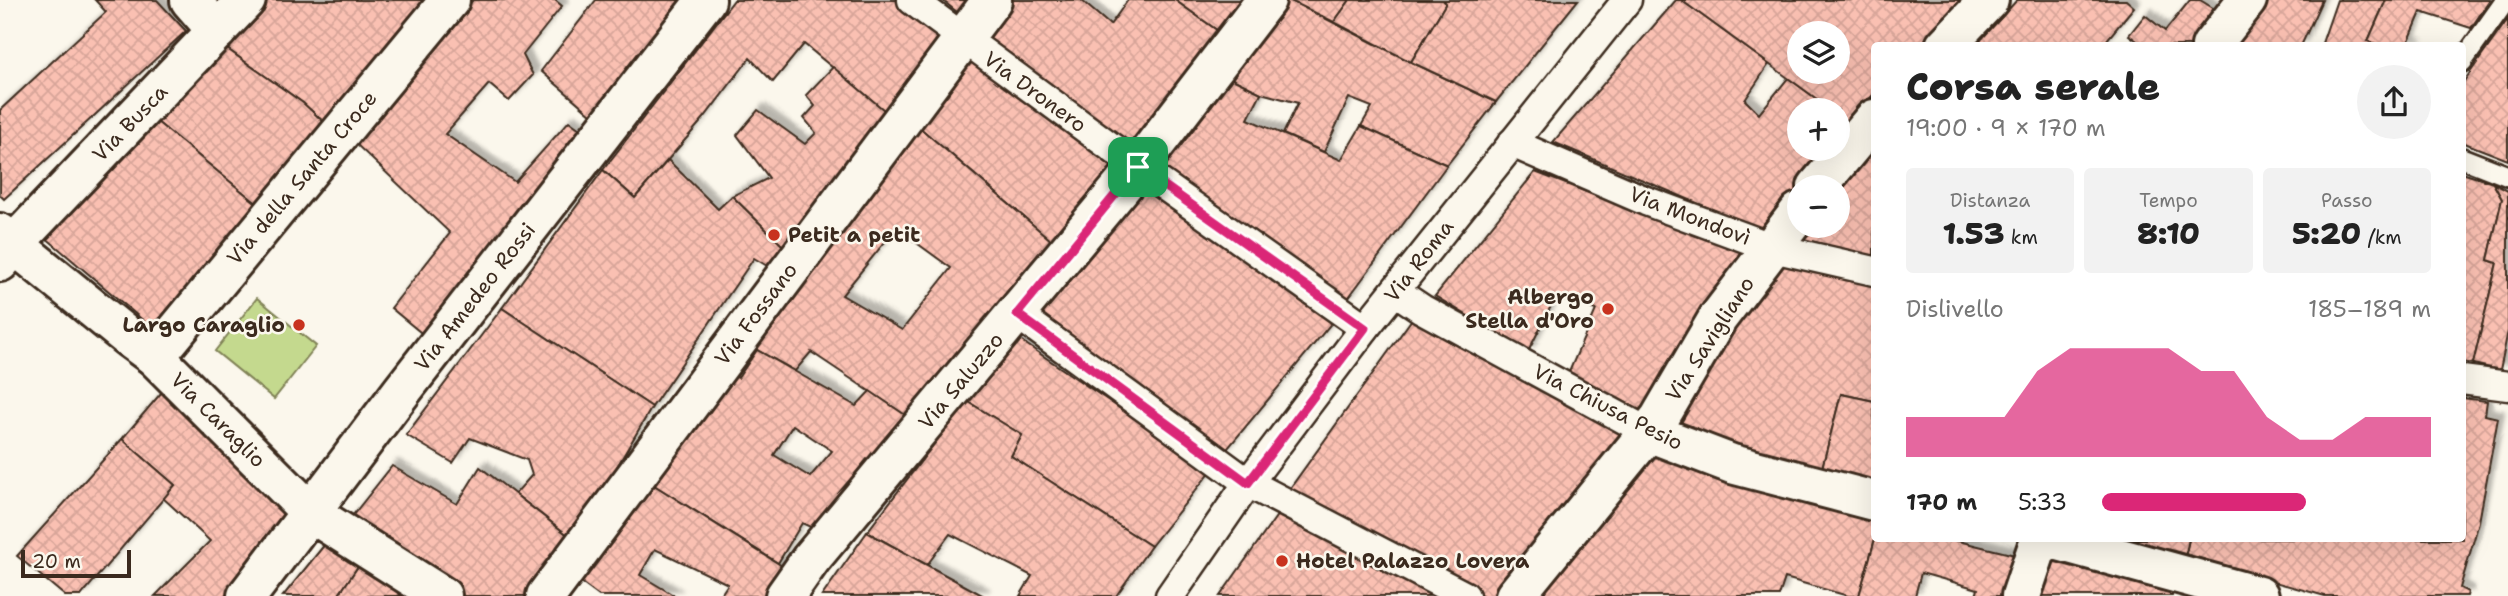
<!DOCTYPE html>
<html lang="it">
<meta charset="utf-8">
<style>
:root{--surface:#fff;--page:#f2f2f2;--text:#222;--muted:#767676;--accent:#db2777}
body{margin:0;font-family:"Shantell Sans",sans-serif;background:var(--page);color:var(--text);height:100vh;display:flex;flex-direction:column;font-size:26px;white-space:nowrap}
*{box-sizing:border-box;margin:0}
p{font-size:23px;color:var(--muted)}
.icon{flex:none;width:38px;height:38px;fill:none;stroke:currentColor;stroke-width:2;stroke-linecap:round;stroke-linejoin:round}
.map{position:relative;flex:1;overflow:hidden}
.drawer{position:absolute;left:1871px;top:42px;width:595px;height:500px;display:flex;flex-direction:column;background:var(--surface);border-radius:7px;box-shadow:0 7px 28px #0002}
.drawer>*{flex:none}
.buttons{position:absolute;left:1787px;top:21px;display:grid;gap:14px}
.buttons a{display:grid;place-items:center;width:63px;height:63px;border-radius:50%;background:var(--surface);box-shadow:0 7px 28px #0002;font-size:35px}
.scale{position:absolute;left:21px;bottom:18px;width:110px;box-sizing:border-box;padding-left:7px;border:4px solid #3b2a1e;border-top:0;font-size:19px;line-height:24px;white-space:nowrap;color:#3b2a1e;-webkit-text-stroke:5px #fbf7ec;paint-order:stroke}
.pin{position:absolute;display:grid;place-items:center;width:60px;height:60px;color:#fff;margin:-30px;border-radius:14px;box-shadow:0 4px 10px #0006}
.round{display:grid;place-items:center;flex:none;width:74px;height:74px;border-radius:37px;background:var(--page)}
.head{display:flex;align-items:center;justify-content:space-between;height:119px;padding:0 35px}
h1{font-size:38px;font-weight:800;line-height:52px}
.stats{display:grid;grid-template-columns:repeat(3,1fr);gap:10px;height:119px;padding:7px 35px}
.stats div{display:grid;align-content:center;border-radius:7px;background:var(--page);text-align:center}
.stats b{font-size:30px;font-weight:800}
.stats small{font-size:19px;font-weight:400}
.stats p{font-size:19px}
.chart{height:196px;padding:14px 35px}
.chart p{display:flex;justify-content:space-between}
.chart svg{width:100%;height:126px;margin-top:7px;fill:var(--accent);opacity:.7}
ul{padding:0 35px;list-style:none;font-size:23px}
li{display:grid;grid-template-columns:112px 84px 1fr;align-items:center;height:52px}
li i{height:18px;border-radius:9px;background:var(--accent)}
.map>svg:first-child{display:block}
.park{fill:#c4d98e;stroke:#808256;stroke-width:2}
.building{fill:url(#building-cross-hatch);stroke:#3b2a1e;stroke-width:2;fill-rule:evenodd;filter:url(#shadow)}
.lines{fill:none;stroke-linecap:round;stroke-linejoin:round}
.service-casing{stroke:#3b2a1e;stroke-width:24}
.pedestrian-casing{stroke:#3b2a1e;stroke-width:33}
.minor-casing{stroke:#3b2a1e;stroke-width:44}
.service{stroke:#fbf7ec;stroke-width:19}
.pedestrian{stroke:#fbf7ec;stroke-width:28}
.minor{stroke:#fbf7ec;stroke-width:38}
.route-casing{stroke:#fff;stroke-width:14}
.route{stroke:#db2777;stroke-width:9}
.poi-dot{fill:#c8321e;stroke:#fbf7ec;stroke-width:2.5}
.labels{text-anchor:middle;stroke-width:5;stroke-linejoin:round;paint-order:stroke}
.street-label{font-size:21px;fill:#3b2a1e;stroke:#fbf7ec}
.poi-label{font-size:21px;font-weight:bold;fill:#3b2a1e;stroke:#fbf7ec;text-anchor:start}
</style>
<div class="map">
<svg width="2508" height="596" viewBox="0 0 2508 596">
<defs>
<pattern id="building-cross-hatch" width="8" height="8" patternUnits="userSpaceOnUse" patternTransform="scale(1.75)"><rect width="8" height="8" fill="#fac0b2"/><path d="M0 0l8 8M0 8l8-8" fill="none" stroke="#d7a599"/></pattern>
<filter id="shadow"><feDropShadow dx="6" dy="-6" stdDeviation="2" flood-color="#0004"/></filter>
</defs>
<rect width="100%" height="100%" fill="#fbf7ec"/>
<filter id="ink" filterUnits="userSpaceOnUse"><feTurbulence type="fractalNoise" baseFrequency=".0143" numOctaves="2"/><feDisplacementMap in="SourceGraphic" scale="14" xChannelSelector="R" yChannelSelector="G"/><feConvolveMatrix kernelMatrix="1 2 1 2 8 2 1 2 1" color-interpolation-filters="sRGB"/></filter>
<g filter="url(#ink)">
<polygon class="park" points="257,298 316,346 274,399 215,351"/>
<g class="building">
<polygon points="95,0 157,0 186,31 4,199 0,195 0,110 106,12"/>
<polygon points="264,0 431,0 326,124 303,103 223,46"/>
<polygon points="473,0 555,0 562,6 523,55 533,75 509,101 489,84 445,134 515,182 569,121 591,137 431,341 391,308 450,233 357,145"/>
<polygon points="596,0 695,0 599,121 541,71"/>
<polygon points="734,0 898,0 951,39 891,116 804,44 773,82 750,58 704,118 635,198 603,170"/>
<polygon points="942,0 974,0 962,16"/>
<polygon points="1007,0 1081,0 1110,25 1128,0 1175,0 1224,35 1135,150 979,33"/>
<polygon points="1175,0 1248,0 1224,35"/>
<polygon points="1279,0 1289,0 1411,62 1496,102 1447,165 1361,126 1372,107 1349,98 1324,152 1283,134 1298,103 1261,93 1226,76"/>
<polygon points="1289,0 1350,0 1334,22"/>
<polygon points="1350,0 1443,0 1446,3 1411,62 1334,22"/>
<polygon points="1443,0 1578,0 1496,102 1411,62 1446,3"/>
<polygon points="1676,0 1681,0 1769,64 1745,100 1759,114 1788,78 1832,110 1799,110 1799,149 1828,149 1768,233 1553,142"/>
<path d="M1681,0H1964L1921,46H1874V94L1847,122L1838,115V110H1832ZM1799,33H1838V72H1799Z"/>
<polygon points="2017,0 2126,0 2134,7 2102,46 1983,46 1979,42"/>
<polygon points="2190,0 2200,0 2221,13 2194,46 2144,46 2129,35 2145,15 2165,31"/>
<polygon points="2262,0 2322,0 2301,46 2225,46"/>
<polygon points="2337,0 2386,0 2368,41 2379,46 2321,46"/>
<polygon points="2386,0 2490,0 2471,28 2421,12 2408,43 2416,46 2379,46 2368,41"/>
<polygon points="2508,19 2508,160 2462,142 2462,84"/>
<polygon points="223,46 303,103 326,124 260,206 157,122"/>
<polygon points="966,58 1122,170 1060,248 919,127"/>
<polygon points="833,67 891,116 787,250 732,196 769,178 737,135 758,110 805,144 816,133 804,118 815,106 806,95"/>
<polygon points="1226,76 1261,93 1248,119 1341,160 1361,126 1447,165 1346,301 1153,169"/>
<polygon points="157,122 260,206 152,328 45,237"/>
<path d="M919,127L1060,248L911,419L811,352L795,371L757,350L743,346ZM896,228L951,268L902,330L842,295Z"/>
<polygon points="1874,141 1874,257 1798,238 1807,226 1838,226 1838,187"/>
<polygon points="668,160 718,209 732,196 787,250 772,269 754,258 652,407 502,308 603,170 635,198"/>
<polygon points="1535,172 1741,252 1649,417 1569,372 1596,310 1555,298 1528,352 1435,296"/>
<polygon points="2462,173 2493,183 2502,199 2488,260 2497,263 2473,364 2462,362"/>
<polygon points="2493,183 2508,191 2508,331 2500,370 2473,364 2497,263 2488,260 2502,199"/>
<polygon points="1142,185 1334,320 1224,453 1035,314"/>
<polygon points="1777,263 1874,283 1874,401 1841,394 1820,476 1669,425"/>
<polygon points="502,308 652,407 574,540 515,494 532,475 527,460 470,438 453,463 406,435"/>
<polygon points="1412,319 1629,432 1500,596 1483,596 1286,494"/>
<polygon points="1017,338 1211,471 1151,546 1011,456 1022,435 967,401"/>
<path d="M757,350L856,406L870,391L911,419L821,532L802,523L778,563L646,480L727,372L738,378ZM793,425L832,451L810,477L774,455Z"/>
<polygon points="167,386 301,514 238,596 155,596 210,541 163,498 175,485 122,439"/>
<polygon points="1841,394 1874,401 1874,488 1820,476"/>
<polygon points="2462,398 2487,401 2485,415 2498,418 2479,522 2460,588 2468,592 2467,596 2325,596 2185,557 2189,539 2462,539"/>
<polygon points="967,401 1022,435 1011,456 1151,546 1116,596 1020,596 1032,576 950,534 927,565 867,532"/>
<polygon points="122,439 175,485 81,596 65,596 17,556"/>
<polygon points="1648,446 1783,496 1874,520 1875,539 1859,596 1848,596 1785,578 1779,596 1532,596"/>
<polygon points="392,466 457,504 480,467 574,540 533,596 462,596 349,520"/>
<polygon points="646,480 790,571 772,596 720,596 728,584 655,549 640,575 675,596 599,596 576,579"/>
<polygon points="1278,514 1440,596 1220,596"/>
<polygon points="867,532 927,565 984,596 822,596"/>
<polygon points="330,538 361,562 338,596 283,596"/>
<polygon points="1875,539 1950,539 2023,557 2010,596 1976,596 1978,589 1921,573 1915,596 1859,596"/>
<polygon points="2121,539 2189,539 2185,557"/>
<polygon points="2046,557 2173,591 2172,596 2033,596"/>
<polygon points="361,562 420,596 338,596"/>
</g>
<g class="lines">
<defs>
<g id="service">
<polyline points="2462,62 2506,0"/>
<polyline points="2462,158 2508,176"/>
</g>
<g id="pedestrian">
<polyline points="912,0 1138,167 1365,328"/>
<polyline points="1512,143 1646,201 1773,248 1874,271"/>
<polyline points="1395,291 1422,309 1648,432"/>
<polyline points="1017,314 1248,483 1465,596"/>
<polyline points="2462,380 2508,386"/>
<polyline points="1170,596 1248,483 1365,328 1627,0"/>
</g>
<g id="minor">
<polyline points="190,0 217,31"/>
<polyline points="1945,46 1989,0"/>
<polyline points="2211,46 2247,0"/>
<polyline points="1817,187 1874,119"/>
<polyline points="0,233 129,338 155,357 311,513 442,596"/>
<polyline points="0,262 27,230 246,0"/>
<polyline points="155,357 450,0"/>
<polyline points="1648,432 1732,464 1874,501"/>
<polyline points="2051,539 2259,596"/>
<polyline points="247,596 402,391 706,0"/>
<polyline points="546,596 992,0"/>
<polyline points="785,596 811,559 1138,167 1266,0"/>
<polyline points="1515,596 1659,419 1718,318 1799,212"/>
<polyline points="2021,596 2040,539"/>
</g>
</defs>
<use href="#service" class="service-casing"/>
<use href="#pedestrian" class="pedestrian-casing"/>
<use href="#minor" class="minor-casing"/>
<use href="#service" class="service"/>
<use href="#pedestrian" class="pedestrian"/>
<use href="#minor" class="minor"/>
</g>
</g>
<g class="lines" filter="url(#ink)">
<defs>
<polygon id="route" points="1138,167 1365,328 1248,483 1017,314"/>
</defs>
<use href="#route" class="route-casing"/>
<use href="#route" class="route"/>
</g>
<g class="poi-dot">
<circle cx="774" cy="235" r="7"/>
<circle cx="1608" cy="309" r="7"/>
<circle cx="299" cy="325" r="7"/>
<circle cx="1282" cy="561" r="7"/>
</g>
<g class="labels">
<g class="street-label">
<text transform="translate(1035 92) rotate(36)" y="7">Via Dronero</text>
<text transform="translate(130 123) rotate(-46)" y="7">Via Busca</text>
<text transform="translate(302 178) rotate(-50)" y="7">Via della Santa Croce</text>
<text transform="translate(1690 216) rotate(21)" y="7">Via Mondovì</text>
<text transform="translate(1419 261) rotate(-52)" y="7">Via Roma</text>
<text transform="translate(475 297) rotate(-52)" y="7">Via Amedeo Rossi</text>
<text transform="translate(756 314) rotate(-53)" y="7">Via Fossano</text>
<text transform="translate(1710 339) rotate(-57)" y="7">Via Savigliano</text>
<text transform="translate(961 381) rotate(-50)" y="7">Via Saluzzo</text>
<text transform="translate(1608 407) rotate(27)" y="7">Via Chiusa Pesio</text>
<text transform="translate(218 420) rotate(45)" y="7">Via Caraglio</text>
</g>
<g class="poi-label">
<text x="788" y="242">Petit a petit</text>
<text x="1594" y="304" text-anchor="end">Albergo<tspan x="1594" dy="24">Stella d'Oro</tspan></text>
<text x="285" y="332" text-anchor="end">Largo Caraglio</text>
<text x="1296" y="568">Hotel Palazzo Lovera</text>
</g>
</g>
</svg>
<div class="buttons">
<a><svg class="icon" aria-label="layers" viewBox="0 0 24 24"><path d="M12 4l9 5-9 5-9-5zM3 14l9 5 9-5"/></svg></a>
<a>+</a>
<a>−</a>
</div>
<div class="scale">20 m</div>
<div class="pin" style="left:1138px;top:167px;background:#1e9e55"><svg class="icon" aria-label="arrive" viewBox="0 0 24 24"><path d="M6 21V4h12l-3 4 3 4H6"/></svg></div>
<section class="drawer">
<div class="head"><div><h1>Corsa serale</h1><p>19:00 · 9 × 170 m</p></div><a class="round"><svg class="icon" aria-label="share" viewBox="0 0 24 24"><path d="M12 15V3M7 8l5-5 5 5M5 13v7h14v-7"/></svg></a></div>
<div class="stats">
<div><p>Distanza</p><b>1.53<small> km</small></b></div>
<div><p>Tempo</p><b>8:10</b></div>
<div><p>Passo</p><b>5:20<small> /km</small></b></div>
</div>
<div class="chart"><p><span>Dislivello</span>185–189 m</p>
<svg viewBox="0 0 160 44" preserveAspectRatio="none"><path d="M0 44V30L10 30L20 30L30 30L40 14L50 6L60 6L70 6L80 6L90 14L100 14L110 30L120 38L130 38L140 30L150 30L160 30V44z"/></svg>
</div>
<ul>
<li><b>170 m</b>5:33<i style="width:62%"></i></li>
</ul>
</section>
</div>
